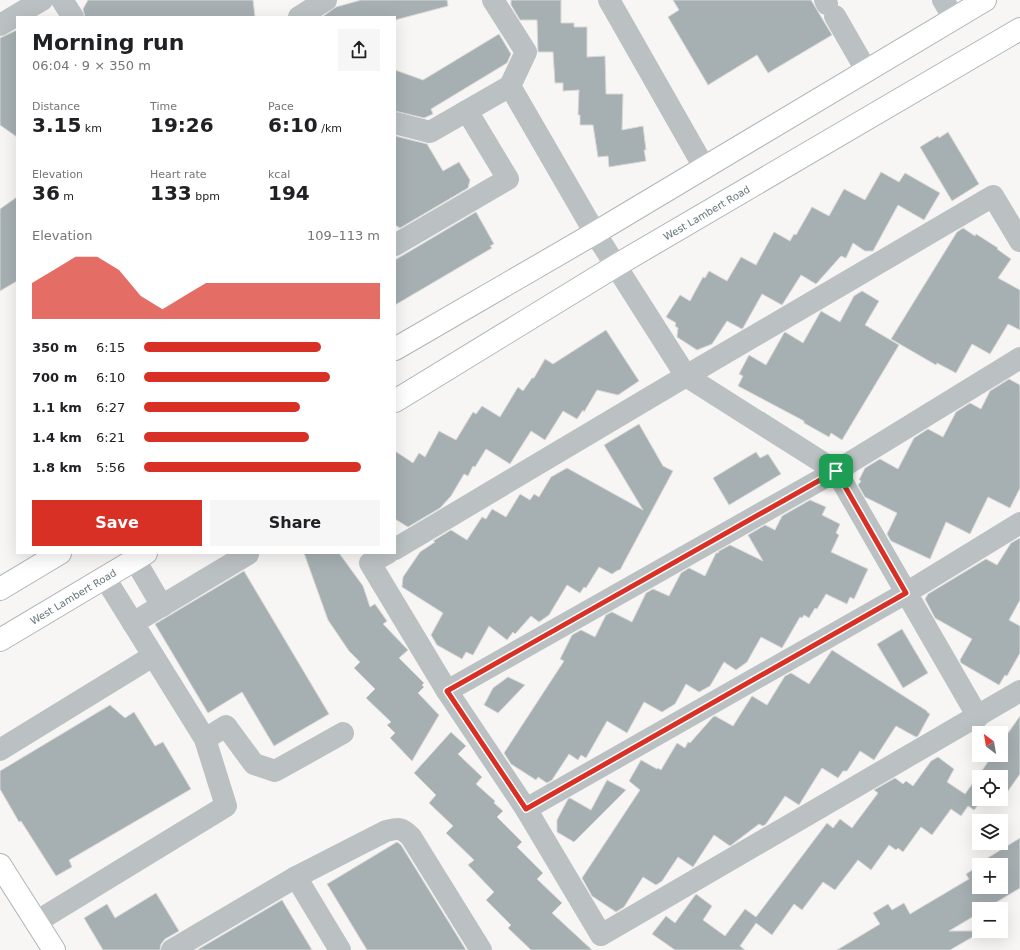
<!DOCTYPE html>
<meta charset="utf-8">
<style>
:root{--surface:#fff;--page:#f6f6f6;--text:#202124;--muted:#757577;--accent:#d93025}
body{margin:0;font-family:"DejaVu Sans",sans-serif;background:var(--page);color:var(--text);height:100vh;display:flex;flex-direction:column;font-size:15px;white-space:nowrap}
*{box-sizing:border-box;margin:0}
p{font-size:13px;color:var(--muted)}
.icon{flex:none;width:22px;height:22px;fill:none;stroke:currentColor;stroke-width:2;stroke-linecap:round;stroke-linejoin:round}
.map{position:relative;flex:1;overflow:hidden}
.sheet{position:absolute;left:16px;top:16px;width:380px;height:538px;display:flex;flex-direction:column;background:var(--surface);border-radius:0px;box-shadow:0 4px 16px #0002}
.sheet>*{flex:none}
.needle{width:26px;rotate:329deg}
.fabs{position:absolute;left:972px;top:726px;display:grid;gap:8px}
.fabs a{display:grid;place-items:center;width:36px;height:36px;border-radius:0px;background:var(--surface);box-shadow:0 4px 16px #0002;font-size:20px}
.pin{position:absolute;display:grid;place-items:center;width:34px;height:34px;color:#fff;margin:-17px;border-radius:8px;box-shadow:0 2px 6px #0006}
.round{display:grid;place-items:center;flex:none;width:42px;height:42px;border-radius:0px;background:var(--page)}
.head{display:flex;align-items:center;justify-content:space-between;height:68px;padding:0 16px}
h1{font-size:22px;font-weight:700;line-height:30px}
.metrics{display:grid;grid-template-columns:repeat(3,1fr);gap:6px;height:68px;padding:4px 16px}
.metrics div{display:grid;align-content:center}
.metrics b{font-size:20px;font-weight:700}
.metrics small{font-size:11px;font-weight:400}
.metrics p{font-size:11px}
.chart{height:112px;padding:8px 16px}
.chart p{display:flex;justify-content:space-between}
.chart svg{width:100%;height:72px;margin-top:4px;fill:var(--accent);opacity:.7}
.cta{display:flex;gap:8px;margin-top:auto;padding:8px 16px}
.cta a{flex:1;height:46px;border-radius:0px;background:var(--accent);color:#fff;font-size:16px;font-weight:700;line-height:46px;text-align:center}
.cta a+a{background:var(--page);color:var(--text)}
ul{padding:0 16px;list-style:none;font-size:13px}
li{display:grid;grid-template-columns:64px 48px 1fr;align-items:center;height:30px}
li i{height:10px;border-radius:5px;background:var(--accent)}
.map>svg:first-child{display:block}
.building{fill:#a6afb2;stroke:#d8d8d6}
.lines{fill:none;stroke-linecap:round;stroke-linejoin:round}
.major-casing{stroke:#afb5b8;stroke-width:24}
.minor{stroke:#bbc1c3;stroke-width:22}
.major{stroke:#fff;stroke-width:22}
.route-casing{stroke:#fff;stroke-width:8}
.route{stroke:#d93025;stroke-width:5}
.labels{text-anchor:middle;stroke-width:4;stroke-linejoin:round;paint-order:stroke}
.street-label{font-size:10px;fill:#64767c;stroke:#fff}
</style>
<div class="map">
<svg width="1020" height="950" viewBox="0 0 1020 950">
<rect width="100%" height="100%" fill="#f7f6f4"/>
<g class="building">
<polygon points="88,0 253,0 255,17 85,17 83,9"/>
<polygon points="361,0 447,0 448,6 395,20 395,17 322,17 336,7"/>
<polygon points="511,0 561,0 561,23 574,23 574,27 587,27 587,57 605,56 606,94 623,94 622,130 643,126 646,150 644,150 646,161 609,167 608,156 598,157 593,125 580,125 580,115 578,115 579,90 563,91 563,83 555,83 553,52 538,52 537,20 520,20 511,5"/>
<polygon points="673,0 811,0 832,35 768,73 757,55 708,85 668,17 679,10"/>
<polygon points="17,30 17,137 0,125 0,38"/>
<polygon points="499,34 511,54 507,63 431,109 433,114 424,118 395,111 395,70 423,80"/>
<polygon points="948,132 979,184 952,201 920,147 938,136 939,138"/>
<polygon points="395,136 427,144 443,171 459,162 470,180 468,188 400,228 395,225"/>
<polygon points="881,172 899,182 905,173 940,193 924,220 898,205 873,251 865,251 853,243 846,258 841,256 816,284 801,275 782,305 762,294 743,328 742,329 727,321 712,344 697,350 677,337 678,328 675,326 676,323 666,317 680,295 690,301 703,277 705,278 709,271 727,281 741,257 756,265 774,232 790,241 794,234 796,235 812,207 829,216 844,189 865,200"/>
<polygon points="17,197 17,281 0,291 0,209"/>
<polygon points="476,212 494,244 490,246 492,248 395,305 395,260"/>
<polygon points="963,228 975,236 976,234 998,248 997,249 1011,259 998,278 1020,290 1020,330 1008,324 990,354 972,344 956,373 937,363 936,365 891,339 957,232"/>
<polygon points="862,291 879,301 865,325 899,345 842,440 831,433 829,437 804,423 804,421 738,386 743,376 739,374 749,355 766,365 784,333 785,332 803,343 821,311 840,322 854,296"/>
<polygon points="606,330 639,381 618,395 597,390 584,412 583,410 577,419 563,411 545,440 531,431 510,464 486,449 475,467 473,466 468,476 464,474 451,496 440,508 408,527 395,519 395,451 413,463 419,453 425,457 439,431 456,440 473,412 476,414 482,406 500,417 518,387 523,391 532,378 534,378 545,359 553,364"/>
<polygon points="1009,379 1020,385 1020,488 1010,508 988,497 970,534 946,522 930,559 891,541 887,534 897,513 865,497 858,485 861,481 859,480 865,468 880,459 898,469 914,438 928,429 943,437 956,412 970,403 981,409 990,391"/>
<polygon points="639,424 663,466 673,471 620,570 618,570 612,574 599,567 586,588 584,587 580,593 567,585 549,615 539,622 531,616 515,634 513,632 507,640 489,626 473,655 466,652 462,659 437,645 431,635 443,613 402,587 403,577 420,552 435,542 433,541 451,530 467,540 482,517 486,519 492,509 506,517 520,494 530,500 534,494 539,497 551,477 567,468 643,510 604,445"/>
<polygon points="756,452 760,458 768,454 781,474 729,505 713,478"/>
<polygon points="810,500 826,507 822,515 840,524 836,533 839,535 831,552 868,569 854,599 850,597 847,604 826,594 817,609 815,608 809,618 804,615 802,618 800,617 782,648 761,637 747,662 736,670 724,662 710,686 699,692 686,684 675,704 662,712 644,702 627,733 607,721 586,758 581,755 578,760 569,754 552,780 547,783 538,777 536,780 511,764 504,753 564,661 560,659 572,635 581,630 595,637 606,615 612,612 632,622 646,593 653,589 669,596 681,573 689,568 705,576 716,553 718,553 719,551 730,545 763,561 748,535 765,525 775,530 782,516"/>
<polygon points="1020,538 1020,600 1009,620 1020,626 1020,653 1007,676 1005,675 999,685 961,663 960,660 972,639 935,618 925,599 928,594 986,559 997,565 1011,543"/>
<polygon points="304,553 339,553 363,586 370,607 375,604 387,621 383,624 408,650 399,658 424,683 422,685 424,687 418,693 439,715 412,761 390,738 395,733 387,725 391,722 366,698 375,689 354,668 360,662 349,651 328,620"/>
<polygon points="244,571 329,714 274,746 242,692 208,713 155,624"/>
<polygon points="902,629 928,673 903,688 877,644"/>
<polygon points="832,650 927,711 927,712 930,714 918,736 916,737 896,726 874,760 860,751 847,771 843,771 838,778 822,768 799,805 785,796 766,824 763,826 759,824 730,846 714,835 693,867 678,857 662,881 656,885 643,877 624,907 616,912 592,896 582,878 640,790 629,781 641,760 657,769 658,768 661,770 677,743 685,748 688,742 690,743 713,717 715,716 733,726 752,696 767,705 785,676 791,673 809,684"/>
<polygon points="508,677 525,685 498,713 484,705 493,688"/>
<polygon points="110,705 125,718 134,712 155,746 163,742 191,789 69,860 72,867 56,876 21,821 19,822 0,789 0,771"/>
<polygon points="1020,716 1020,774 1003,798 1001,797 1001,777 979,777 979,799 983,799 974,810 968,806 961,816 951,809 932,835 921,827 903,852 898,848 896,850 889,845 871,870 858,860 835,890 823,882 802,910 794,904 772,935 756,923 740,946 745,950 675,950 652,934 666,916 675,923 696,894 712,906 703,920 725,936 745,909 756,917 827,823 833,828 840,819 852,828 878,793 874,790 895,778 903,784 906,781 913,786 931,761 938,757 954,769 947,782 965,794 993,755 1001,755 1001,743"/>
<polygon points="451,732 466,746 458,754 482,777 476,784 495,801 494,803 503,811 497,817 522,842 517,847 543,873 537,879 562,903 552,913 592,950 531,950 508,928 511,925 486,900 494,892 468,865 474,860 446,833 453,826 429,803 436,795 414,773"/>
<polygon points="607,780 626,790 574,842 557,832 557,820 568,799 570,798 591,810"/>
<polygon points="1020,838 1020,888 985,909 979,909 979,913 949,931 983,931 950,950 837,950 880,924 873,913 888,904 892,910 904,903 910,914 969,879 966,874 979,866 979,887 1001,887 1001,865 981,865 987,861 986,859"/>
<polygon points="397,842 401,845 466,950 367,950 327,884"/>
<polygon points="156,893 179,931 165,939 161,944 160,950 103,950 84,918 107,904 115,918"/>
<polygon points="282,900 312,950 197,950"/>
</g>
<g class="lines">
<defs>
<g id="major">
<polyline points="395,349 595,233 985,0"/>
<path id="s1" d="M395,401L617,265L1020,29"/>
<polyline points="0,589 60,553"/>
<path id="s2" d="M0,640L146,553"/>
<polyline points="0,865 54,950"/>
</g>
</defs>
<use href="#major" class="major-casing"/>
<g class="minor">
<polyline points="62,0 73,17"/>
<polyline points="493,0 526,52 510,86 595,233 686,376 836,471 978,717"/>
<polyline points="609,0 704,167"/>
<polyline points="825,0 827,4"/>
<polyline points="943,0 954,18"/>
<polyline points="835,16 866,70"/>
<polyline points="299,17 326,0"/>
<polyline points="0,25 42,0"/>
<polyline points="395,123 430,132 510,86"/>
<polyline points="395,245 508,179 467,111"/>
<polyline points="395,549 686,376 993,196 1020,241"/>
<polyline points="388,553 370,563 447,691 526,809 601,935 1020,691"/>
<polyline points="135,560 162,606"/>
<polyline points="133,623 248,554"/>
<polyline points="447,691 836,471 1020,358"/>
<polyline points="205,739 226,726 254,764 275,771 343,733"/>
<polyline points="0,750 153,656"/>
<polyline points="526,809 906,593 1020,523"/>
<polyline points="296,877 340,950"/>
<polyline points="36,922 226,806 205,739 105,578"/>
<path d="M172,950L296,877L386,831C399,828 401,827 411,837L481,950"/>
</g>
<use href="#major" class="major"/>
</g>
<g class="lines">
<defs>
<polygon id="route" points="836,471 906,593 526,809 447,691"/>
</defs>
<use href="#route" class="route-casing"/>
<use href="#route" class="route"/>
</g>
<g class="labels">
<g class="street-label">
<text dy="4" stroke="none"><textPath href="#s1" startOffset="364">West Lambert Road</textPath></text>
<text dy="4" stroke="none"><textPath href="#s2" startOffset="85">West Lambert Road</textPath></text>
</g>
</g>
</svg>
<div class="fabs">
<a><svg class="needle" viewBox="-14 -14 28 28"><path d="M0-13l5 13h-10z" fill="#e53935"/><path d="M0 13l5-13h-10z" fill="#757577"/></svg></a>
<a><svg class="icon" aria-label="locate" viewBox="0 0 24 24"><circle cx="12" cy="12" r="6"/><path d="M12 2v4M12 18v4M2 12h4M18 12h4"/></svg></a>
<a><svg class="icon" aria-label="layers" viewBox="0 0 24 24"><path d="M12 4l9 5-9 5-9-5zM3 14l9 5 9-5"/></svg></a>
<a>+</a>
<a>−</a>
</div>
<div class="pin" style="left:836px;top:471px;background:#1e9e55"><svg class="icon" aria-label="arrive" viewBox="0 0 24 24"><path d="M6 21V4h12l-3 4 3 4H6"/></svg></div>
<section class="sheet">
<div class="head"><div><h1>Morning run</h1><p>06:04 · 9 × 350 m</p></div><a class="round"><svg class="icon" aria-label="share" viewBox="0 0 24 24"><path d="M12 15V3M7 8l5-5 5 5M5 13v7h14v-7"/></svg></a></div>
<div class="metrics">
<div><p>Distance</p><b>3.15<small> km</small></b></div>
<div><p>Time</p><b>19:26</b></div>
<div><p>Pace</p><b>6:10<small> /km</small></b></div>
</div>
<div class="metrics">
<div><p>Elevation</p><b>36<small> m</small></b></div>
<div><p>Heart rate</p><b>133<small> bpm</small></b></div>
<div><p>kcal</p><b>194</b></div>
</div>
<div class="chart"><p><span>Elevation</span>109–113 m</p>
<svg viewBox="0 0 160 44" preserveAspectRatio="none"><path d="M0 44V22L10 14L20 6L30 6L40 14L50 30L60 38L70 30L80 22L90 22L100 22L110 22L120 22L130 22L140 22L150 22L160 22V44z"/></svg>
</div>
<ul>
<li><b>350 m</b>6:15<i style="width:75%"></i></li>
<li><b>700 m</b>6:10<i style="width:79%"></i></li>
<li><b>1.1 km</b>6:27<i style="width:66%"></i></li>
<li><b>1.4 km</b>6:21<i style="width:70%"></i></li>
<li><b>1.8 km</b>5:56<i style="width:92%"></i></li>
</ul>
<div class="cta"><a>Save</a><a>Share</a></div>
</section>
</div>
